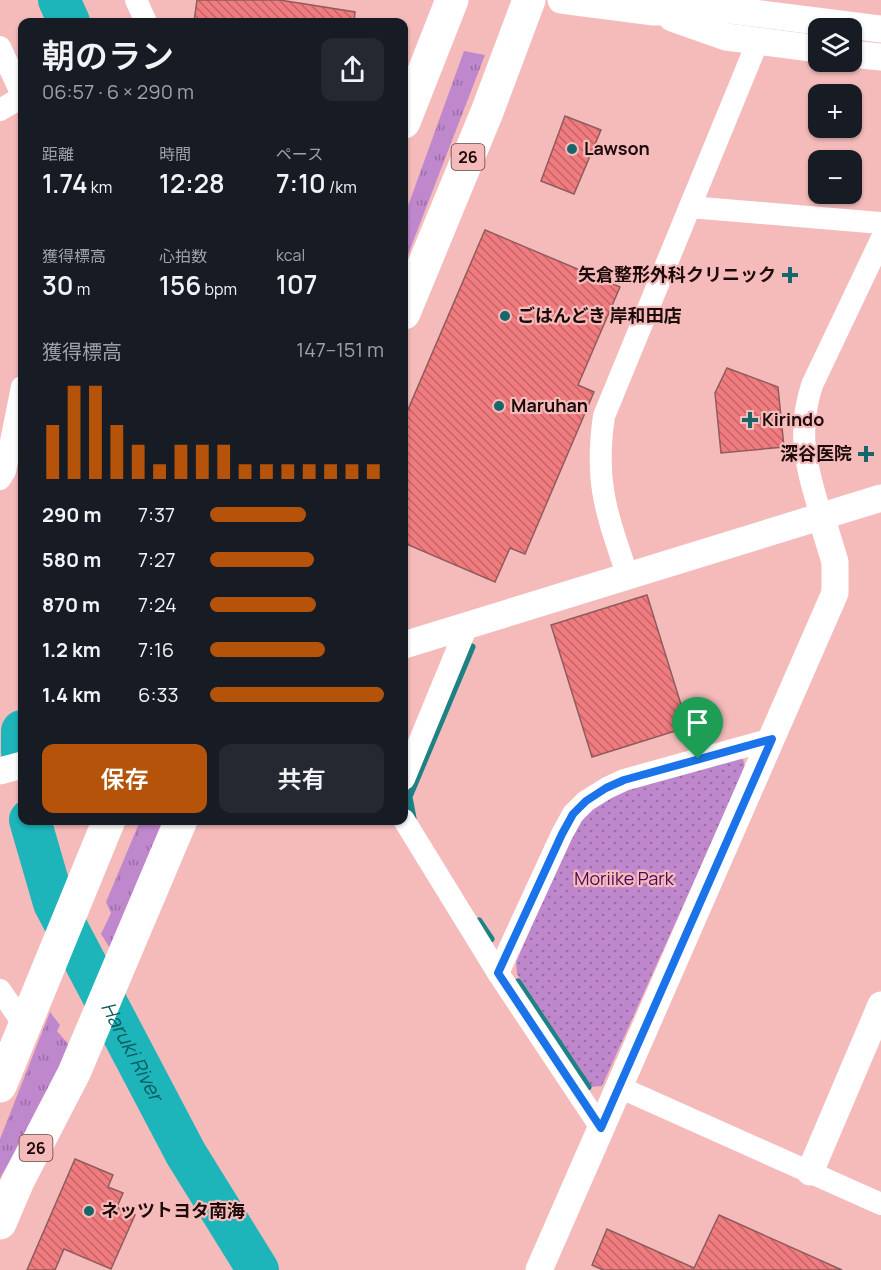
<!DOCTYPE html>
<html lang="ja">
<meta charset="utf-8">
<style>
:root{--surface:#171b24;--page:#242831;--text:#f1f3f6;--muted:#9ea1a6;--accent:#b45309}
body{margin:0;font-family:Manrope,"Noto Sans JP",sans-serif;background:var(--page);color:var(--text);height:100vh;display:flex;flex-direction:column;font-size:22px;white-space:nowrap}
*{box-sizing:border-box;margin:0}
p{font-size:20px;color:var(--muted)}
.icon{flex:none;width:33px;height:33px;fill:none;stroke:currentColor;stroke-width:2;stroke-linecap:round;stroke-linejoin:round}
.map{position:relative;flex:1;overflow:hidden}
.panel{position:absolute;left:18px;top:18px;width:390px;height:807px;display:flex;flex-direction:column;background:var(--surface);border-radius:12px;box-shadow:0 2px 4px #0004}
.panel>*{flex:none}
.fabs{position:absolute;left:808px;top:18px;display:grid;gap:12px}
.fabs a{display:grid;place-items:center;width:54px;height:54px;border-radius:12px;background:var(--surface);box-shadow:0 2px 4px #0004;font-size:30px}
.pin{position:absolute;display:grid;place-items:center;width:51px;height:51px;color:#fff;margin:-62px -26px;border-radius:50% 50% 50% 0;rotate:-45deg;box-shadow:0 0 6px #0007}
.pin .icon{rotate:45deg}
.round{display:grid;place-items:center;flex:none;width:63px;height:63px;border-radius:12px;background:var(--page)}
.summary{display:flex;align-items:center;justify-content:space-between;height:102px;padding:0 24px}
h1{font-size:33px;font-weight:600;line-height:45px}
.metrics{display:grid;grid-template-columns:repeat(3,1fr);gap:9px;height:102px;padding:6px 24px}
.metrics div{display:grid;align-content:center}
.metrics b{font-size:26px;font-weight:600}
.metrics small{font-size:16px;font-weight:400}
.metrics p{font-size:16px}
.chart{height:168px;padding:12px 24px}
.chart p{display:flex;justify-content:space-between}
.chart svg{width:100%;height:108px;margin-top:6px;stroke:var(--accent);stroke-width:6}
.button{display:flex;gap:12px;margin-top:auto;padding:12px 24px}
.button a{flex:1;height:69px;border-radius:12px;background:var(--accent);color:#fff;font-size:24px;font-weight:600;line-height:69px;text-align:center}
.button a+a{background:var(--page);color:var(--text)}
ul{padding:0 24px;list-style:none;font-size:20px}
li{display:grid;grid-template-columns:96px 72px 1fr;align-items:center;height:45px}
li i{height:15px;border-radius:8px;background:var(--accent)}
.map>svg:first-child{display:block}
.grass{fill:url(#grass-tufts)}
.park{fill:url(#park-dots)}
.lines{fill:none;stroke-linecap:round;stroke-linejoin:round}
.stream{stroke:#1d8185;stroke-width:7}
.river{stroke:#1db4ba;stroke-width:42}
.building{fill:url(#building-back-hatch);stroke:#8f5c5d;stroke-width:1.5}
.minor{stroke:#fff;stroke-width:22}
.tertiary{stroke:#fff;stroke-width:27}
.trunk{stroke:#fff;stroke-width:33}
.route-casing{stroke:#fff;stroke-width:12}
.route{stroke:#1a73e8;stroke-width:8}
.poi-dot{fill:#176669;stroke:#f5bbbb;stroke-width:2}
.labels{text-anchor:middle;stroke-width:4.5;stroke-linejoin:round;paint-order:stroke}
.shield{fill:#f5bbbb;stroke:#5e3f3f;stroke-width:1.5}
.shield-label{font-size:16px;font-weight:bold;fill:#1d0a0a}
.poi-label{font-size:18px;font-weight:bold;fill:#1d0a0a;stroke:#f5bbbb;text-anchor:start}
.park-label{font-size:18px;fill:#4b075a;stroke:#f5bbbb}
.water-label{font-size:20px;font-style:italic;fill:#0d5b5f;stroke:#f5bbbb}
</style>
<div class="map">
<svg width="881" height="1270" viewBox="0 0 881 1270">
<defs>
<pattern id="grass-tufts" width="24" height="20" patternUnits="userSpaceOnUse" patternTransform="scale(1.5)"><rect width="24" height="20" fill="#bf88cd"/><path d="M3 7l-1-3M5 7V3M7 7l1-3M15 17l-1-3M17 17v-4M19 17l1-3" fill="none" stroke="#9b6da5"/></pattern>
<pattern id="park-dots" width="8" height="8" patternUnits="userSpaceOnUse" patternTransform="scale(1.5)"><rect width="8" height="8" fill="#bf88cd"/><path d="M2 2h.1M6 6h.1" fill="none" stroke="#9b6da5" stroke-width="1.8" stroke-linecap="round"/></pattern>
<pattern id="building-back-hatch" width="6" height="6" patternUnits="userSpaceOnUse" patternTransform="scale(1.5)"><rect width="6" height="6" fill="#f17c80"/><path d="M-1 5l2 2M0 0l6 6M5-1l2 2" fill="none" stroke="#c36467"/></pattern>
</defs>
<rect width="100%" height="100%" fill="#f5bbbb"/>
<g class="grass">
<polygon points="464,51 485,55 404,265 404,217"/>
<polygon points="140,821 166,821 111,950 101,934 111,913 106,902"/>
<polygon points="50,1012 60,1025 57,1031 69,1045 47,1096 0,1178 0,1139"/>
</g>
<polygon class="park" points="736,755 743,759 745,768 602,1086 591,1087 517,974 516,962 565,850 582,817 601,798"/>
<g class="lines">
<g class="stream">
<polyline points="413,818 409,797 472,647"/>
<polyline points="479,921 491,939"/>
<polyline points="518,982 588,1087"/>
</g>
<g class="river">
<polyline points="59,0 69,22"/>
<polyline points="22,731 22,752"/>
<path id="s1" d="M30,820L54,903L186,1154L258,1270"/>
</g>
</g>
<g class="building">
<polygon points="197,0 280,0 355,12 354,22 194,22"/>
<polygon points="565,116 601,130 574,194 541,181"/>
<polygon points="485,230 620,287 578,385 594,392 525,554 510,548 495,582 404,543 404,419"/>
<polygon points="727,368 778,387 784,447 721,453 715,393"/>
<polygon points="647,595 688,727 592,757 551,625"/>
<polygon points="75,1159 113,1175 108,1187 123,1193 117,1207 135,1215 111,1269 64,1249 55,1270 27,1270"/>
<polygon points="719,1215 842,1270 603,1270 592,1265 607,1229 694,1268"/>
</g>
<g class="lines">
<g class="minor">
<polyline points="136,0 146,22"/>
<polyline points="0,47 22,95"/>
<polyline points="0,110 22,97"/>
<polyline points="690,207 881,223"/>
<polyline points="0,479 5,471 22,387"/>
<path d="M821,516C807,468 796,435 812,385L881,240"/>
<path d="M628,577C607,514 594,484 604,416L758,41"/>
<polyline points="404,779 467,626"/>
<polyline points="404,820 498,973 601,1128"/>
<polyline points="498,973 562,834 573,814 586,801 607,788 624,780 772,739"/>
<polyline points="0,990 25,1026"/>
<polyline points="619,1087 881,1204"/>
</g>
<g class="tertiary">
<polyline points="561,0 654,12 730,10 881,29"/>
<polyline points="672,18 726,37 819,49"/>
<polyline points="852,54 881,57"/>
<polyline points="404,645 881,498"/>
<polyline points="0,771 22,765"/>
<polyline points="810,1172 881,1005"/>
<polyline points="539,1270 835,593 835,562 821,516"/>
</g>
<g class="trunk">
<polyline points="404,122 452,0"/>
<polyline points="404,313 487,112 529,0"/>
<polyline points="0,1086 109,820"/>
<polyline points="0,1223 18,1181 74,1073 181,820"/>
</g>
</g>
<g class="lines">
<defs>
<polygon id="route" points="772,739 619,1087 601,1128 498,973 562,834 573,814 586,801 606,788 624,780"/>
</defs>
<use href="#route" class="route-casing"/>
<use href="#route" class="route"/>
</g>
<g class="poi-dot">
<circle cx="572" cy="149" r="6"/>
<path d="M787 266h6v6h6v6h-6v6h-6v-6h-6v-6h6z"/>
<circle cx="505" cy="316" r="6"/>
<circle cx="499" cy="406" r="6"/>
<path d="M747 411h6v6h6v6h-6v6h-6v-6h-6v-6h6z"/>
<path d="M863 445h6v6h6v6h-6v6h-6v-6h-6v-6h6z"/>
<circle cx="89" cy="1211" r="6"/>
</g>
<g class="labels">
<g class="shield">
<rect x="451.5" y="144" width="33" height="26" rx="4.5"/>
<rect x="19.5" y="1135" width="33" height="26" rx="4.5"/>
</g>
<g class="shield-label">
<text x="468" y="163">26</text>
<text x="36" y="1154">26</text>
</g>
<g class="poi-label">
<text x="584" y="155">Lawson</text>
<text x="776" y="281" text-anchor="end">矢倉整形外科クリニック</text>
<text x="517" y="322">ごはんどき 岸和田店</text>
<text x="511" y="412">Maruhan</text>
<text x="762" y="426">Kirindo</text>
<text x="852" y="460" text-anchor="end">深谷医院</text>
<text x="101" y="1217">ネッツトヨタ南海</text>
</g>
<g class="park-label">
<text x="624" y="885">Moriike Park</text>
</g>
<g class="water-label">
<text dy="7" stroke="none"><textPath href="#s1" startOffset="254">Haruki River</textPath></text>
</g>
</g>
</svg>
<div class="fabs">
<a><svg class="icon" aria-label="layers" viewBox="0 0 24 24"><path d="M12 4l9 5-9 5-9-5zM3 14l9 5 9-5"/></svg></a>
<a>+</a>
<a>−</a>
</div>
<div class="pin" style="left:698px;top:759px;background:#1e9e55"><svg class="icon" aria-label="arrive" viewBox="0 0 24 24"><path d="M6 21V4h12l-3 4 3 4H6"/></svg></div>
<section class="panel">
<div class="summary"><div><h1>朝のラン</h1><p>06:57 · 6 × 290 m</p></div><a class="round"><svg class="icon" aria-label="share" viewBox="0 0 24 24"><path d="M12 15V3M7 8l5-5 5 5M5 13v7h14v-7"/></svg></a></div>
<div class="metrics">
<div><p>距離</p><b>1.74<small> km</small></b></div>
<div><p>時間</p><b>12:28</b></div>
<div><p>ペース</p><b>7:10<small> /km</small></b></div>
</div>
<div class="metrics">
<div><p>獲得標高</p><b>30<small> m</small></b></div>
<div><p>心拍数</p><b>156<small> bpm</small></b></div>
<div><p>kcal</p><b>107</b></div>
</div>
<div class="chart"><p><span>獲得標高</span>147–151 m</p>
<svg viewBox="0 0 160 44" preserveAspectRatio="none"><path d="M5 44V22M15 44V6M25 44V6M35 44V22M45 44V30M55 44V38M65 44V30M75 44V30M85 44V30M95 44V38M105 44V38M115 44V38M125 44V38M135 44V38M145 44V38M155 44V38"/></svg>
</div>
<ul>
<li><b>290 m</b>7:37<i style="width:55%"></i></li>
<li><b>580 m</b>7:27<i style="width:60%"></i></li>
<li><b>870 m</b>7:24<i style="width:61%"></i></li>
<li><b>1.2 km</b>7:16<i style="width:66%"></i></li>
<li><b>1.4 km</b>6:33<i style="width:100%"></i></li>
</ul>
<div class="button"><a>保存</a><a>共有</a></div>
</section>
</div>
